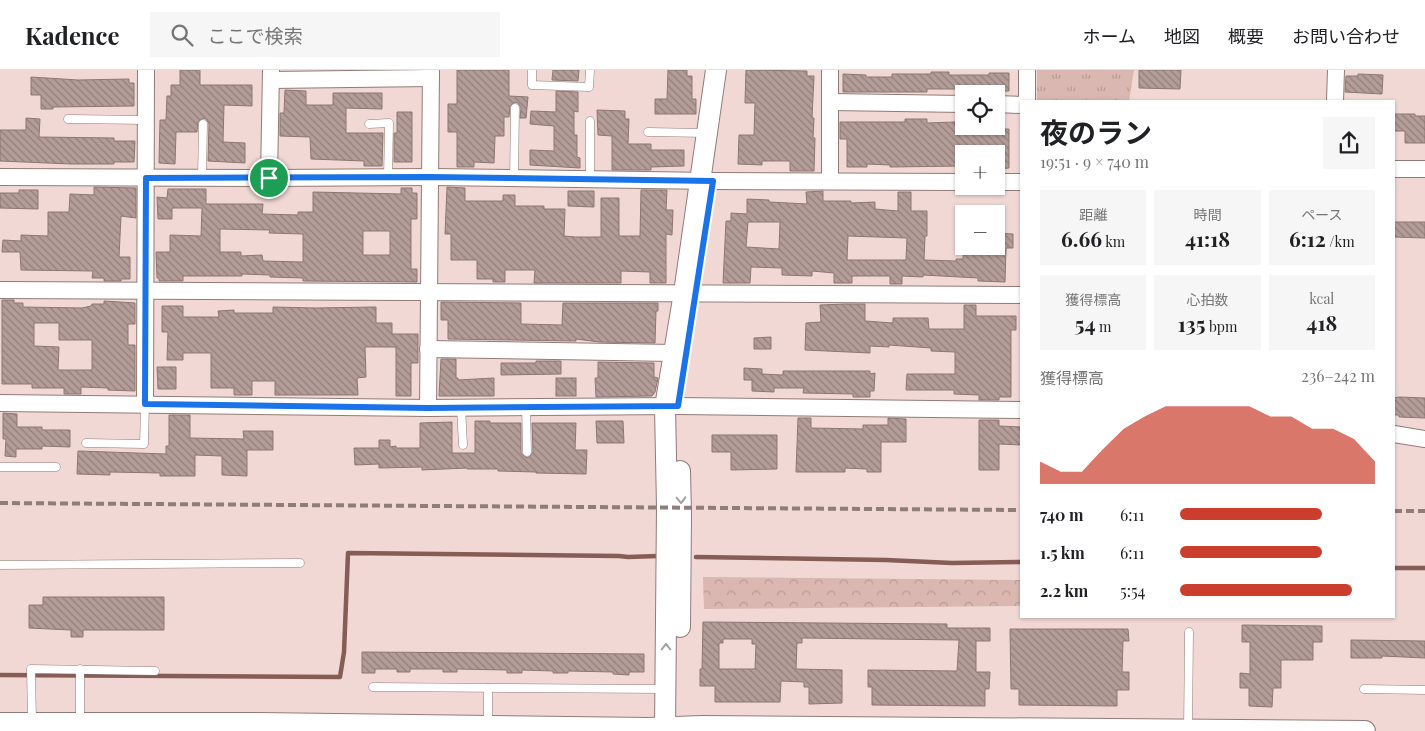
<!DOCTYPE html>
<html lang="ja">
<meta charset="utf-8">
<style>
:root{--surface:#fff;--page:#f6f6f6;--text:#202124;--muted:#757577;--line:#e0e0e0;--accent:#cb3e2d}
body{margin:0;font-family:"Playfair Display","Noto Sans JP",serif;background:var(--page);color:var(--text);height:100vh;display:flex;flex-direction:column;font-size:19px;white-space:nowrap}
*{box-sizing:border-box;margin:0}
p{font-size:16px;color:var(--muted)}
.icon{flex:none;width:28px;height:28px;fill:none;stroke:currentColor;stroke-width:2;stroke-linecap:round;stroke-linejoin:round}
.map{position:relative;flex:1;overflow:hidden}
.sheet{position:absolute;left:1020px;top:30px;width:375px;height:518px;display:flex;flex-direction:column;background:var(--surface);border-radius:0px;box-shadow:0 1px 4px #0004}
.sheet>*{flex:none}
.fabs{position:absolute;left:955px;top:15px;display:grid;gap:10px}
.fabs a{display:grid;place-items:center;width:50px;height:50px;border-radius:0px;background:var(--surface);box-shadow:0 1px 4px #0004;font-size:25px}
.pin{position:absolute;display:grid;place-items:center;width:42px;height:42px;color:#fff;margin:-21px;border:2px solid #fff;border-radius:50%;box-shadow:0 1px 5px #0007}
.round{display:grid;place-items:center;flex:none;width:52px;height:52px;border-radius:0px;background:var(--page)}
.overview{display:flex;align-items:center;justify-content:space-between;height:85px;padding:0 20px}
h1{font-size:28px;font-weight:700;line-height:38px}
.stats{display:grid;grid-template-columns:repeat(3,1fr);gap:8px;height:85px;padding:5px 20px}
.stats div{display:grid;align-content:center;border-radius:0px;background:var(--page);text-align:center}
.stats b{font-size:21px;font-weight:700}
.stats small{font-size:14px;font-weight:400}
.stats p{font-size:14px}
.chart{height:140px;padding:10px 20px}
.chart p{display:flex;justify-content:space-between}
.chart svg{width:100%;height:90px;margin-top:5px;fill:var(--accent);opacity:.7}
ul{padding:0 20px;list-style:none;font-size:16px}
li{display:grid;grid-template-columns:80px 60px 1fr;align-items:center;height:38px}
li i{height:12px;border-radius:6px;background:var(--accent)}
header{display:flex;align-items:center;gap:30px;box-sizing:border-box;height:70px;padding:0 25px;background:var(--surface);border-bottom:1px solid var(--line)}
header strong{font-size:24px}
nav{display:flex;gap:28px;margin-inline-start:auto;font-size:18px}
.search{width:350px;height:45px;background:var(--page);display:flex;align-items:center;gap:12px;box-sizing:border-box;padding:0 18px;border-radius:0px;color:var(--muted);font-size:19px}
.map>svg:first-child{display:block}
.forest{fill:url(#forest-crowns)}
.park{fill:url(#park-tufts)}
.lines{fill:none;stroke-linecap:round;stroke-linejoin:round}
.stream{stroke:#855d56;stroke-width:4.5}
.building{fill:url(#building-back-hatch);stroke:#8d7773;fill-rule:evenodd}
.service-casing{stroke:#927b77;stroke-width:9}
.minor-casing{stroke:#927b77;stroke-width:18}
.tertiary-casing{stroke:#927b77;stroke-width:22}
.service{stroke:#fff;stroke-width:8}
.minor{stroke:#fff;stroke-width:16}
.tertiary{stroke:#fff;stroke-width:20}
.rail{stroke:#8f7d7a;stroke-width:4;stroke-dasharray:8 4;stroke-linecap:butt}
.oneway{stroke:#a39f9f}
.route-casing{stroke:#fff;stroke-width:10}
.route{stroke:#1a73e8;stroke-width:6}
</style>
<header>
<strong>Kadence</strong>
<div class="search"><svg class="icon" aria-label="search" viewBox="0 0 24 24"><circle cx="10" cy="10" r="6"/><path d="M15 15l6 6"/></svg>ここで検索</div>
<nav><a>ホーム</a><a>地図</a><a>概要</a><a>お問い合わせ</a></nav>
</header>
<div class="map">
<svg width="1425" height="661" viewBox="0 0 1425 661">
<defs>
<pattern id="forest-crowns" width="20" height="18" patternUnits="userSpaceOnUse" patternTransform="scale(1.25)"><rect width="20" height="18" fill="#dab7b0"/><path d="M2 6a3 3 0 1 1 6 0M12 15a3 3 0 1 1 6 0" fill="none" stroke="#ba9c96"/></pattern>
<pattern id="park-tufts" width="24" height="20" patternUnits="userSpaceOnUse" patternTransform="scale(1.25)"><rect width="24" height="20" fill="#dab7b0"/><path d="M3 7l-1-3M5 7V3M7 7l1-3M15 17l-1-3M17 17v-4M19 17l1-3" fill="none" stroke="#ba9c96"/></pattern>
<pattern id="building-back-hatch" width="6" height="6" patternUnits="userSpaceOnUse" patternTransform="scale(1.25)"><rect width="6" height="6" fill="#b49d99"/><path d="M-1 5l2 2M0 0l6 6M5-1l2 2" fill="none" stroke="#917f7b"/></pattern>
</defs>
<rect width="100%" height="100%" fill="#f1d8d4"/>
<polygon class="forest" points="703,507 1021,510 1021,536 704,539"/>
<polygon class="park" points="1037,0 1134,0 1129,31 1037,31"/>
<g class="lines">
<g class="stream">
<polyline points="696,487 886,490 952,493 1021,492"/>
<polyline points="1394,498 1425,498"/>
<polyline points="0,605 340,607 344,582 348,483 619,486 628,487 658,486"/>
</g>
</g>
<g class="building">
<polygon points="180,0 200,0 200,15 252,15 252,36 224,35 223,72 245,73 245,93 208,91 209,54 206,49 203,48 198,52 197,62 176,62 175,94 159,93 160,50 166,50 167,26 171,26 171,15 180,15"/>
<polygon points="457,0 509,0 509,26 528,27 526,48 520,48 521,38 518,33 515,32 510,36 509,47 504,47 504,66 495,66 494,93 474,92 474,97 457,97 457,62 448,62 448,34 457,34"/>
<polygon points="553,0 579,0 578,11 552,10"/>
<polygon points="668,0 687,0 687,6 692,6 692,29 696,29 696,44 655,44 655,29 667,29"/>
<polygon points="746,0 807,1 807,6 814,6 812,48 814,48 813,68 815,68 814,101 790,101 790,91 762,91 762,95 738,94 739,65 754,65 755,33 745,33"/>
<polygon points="1139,0 1181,0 1180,19 1139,18"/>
<polygon points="931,2 949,2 949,5 989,5 989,3 1009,3 1009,21 963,22 963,19 927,19 927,22 843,22 843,4 866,5 866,7 892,7 892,4 931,4"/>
<polygon points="1358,4 1383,5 1382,24 1345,22 1346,6 1358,6"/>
<polygon points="31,7 78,10 129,9 129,13 134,13 134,36 53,37 53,39 41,39 41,25 31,25"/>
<polygon points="285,20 306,21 306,35 333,35 333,23 382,23 382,39 346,38 346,63 383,63 382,96 364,96 364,91 311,89 310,67 280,66 280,43 284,43"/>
<polygon points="556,21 578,22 578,42 574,41 574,65 577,65 577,87 580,88 580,98 530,95 530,80 554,81 554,56 530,54 531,41 556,42"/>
<polygon points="597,40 625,41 625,49 629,49 628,74 651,74 651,80 684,80 684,96 651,97 651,100 612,100 612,66 598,65"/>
<polygon points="397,42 412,42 412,92 394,92 394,63 397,63"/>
<polygon points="1394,44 1415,44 1415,46 1425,46 1425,73 1405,73 1405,61 1394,61"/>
<polygon points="26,48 40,49 39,67 114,68 114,71 135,71 134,92 114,92 114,94 71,94 0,91 0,60 26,60"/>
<polygon points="905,49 927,49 927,53 955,52 955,56 1003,56 1003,59 1009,59 1009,98 996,99 996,84 962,84 963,96 890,97 890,95 867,94 867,97 847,97 847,69 840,69 840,52 905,52"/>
<polygon points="94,117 136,118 136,148 121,146 119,187 130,187 130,209 121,209 121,211 104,211 104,208 92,208 93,201 21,200 20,182 2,182 3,170 21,171 21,165 48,166 48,142 69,142 70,124 94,125"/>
<polygon points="447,117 465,118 465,131 503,131 503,125 515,125 515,136 544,136 544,139 565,139 564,166 575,167 601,167 601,128 619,128 619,166 640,166 641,120 667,120 666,140 673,140 672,165 666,164 666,213 650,213 650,202 621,201 621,213 534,213 535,200 505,200 505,212 493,212 493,209 477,209 477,190 451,190 451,164 445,164"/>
<path d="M401,118H412V123H417V149H411V199H417V212L303,211V208L270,207V205L242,204V206H183V211H159V208H157L156,182H170V165L201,166L202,138H172V149H158L157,127L167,128L168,119H206V134H263L262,144L298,145V142H313V122L401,124ZM220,159L270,160L269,163L303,164V192L263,191L262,185L241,186V182H220ZM363,161H390V185H363Z"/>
<polygon points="19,120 38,120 38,139 0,138 0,123 19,123"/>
<polygon points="568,121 594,121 594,137 568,136"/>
<path d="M823,121V131H851V133L875,132V139L898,141V122H911V141H927V166H925L924,190L956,191V189H963L964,176H996V163L1013,164V178H1006L1005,212L978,211V208L923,205V207L902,206V214H890V206H852V213H834V203L812,201V206L782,205V198L751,197L750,213H723L726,151H731V143L747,144V129L769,130V132L807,134L806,122ZM748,152H780L779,179L746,177ZM848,166L907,168L906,190H847Z"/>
<polygon points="1394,152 1425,152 1425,168 1394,167"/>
<path d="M2,230H14V233H23V237L82,238L91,236L92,234H104V231L135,233V254H128V275H135V321L108,320V318L81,317V324H64V318H32V314H2ZM34,253H59V270H92V300H58L59,277L34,276Z"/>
<polygon points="441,232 521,233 521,254 562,255 563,233 658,233 658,241 656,241 655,273 599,272 576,269 576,271 448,269 448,250 441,250"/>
<polygon points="846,234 865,234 865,251 893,253 893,248 928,248 929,259 964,259 964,235 976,235 976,246 1016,246 1016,260 1011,260 1011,327 999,327 999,330 979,330 979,325 954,324 954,320 906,320 907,304 955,304 955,282 931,281 931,278 889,275 889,277 870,276 870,283 805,280 806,253 821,252 820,235"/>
<polygon points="162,236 183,236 183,247 219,247 218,241 234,240 234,243 273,243 273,237 315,238 376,237 376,253 392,253 392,264 418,264 418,293 411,293 411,326 396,326 396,277 365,277 366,307 357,308 358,325 275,325 275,311 252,311 252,325 234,325 234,318 211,318 211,283 183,283 183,290 167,290 168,262 162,262"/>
<polygon points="771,267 771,279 754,279 754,268"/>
<polygon points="441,289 456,289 456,308 458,308 458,310 494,308 494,326 439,326"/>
<polygon points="536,291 561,291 561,304 501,305 501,293 536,293"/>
<polygon points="598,292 654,293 654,307 658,308 655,322 652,326 596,327 595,308 598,308"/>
<polygon points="157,297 176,297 176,319 158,319"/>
<polygon points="744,298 762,299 762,304 783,305 783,301 870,301 870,304 875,303 874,321 870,321 870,327 853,327 853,324 803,323 804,318 774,318 774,322 752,321 752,310 744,310"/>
<rect x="556" y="308" width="20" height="18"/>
<polygon points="1399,327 1425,328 1425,348 1399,347 1399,345 1394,345 1394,328"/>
<polygon points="3,343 17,344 17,357 42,357 42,360 70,360 70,377 42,376 42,379 16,379 16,387 5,386 6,369 3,369"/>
<polygon points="169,345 190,345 190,368 244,369 243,361 273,361 273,380 247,380 247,406 222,405 222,386 195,385 195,406 160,406 160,403 110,402 110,405 77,404 78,381 166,384 166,376 169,376"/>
<polygon points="798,348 811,348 811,358 863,359 863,355 888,355 888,348 906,349 906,372 881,372 881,402 867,402 867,399 845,398 845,402 796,402"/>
<polygon points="979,350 999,350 999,356 1021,357 1021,375 999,374 999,400 979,400"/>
<polygon points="475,351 490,351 490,353 521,353 521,383 527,388 530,386 533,382 532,353 576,353 575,380 587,380 586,404 536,403 536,402 498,401 498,399 467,399 467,398 422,400 422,397 379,398 379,394 355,395 354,378 379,378 379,370 390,370 390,377 396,376 396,378 420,378 420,353 452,352 452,383 475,383"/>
<polygon points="596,351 623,351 624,373 597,373"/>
<polygon points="712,365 777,365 777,399 731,400 731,382 712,382"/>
<polygon points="43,527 164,527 164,560 83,560 83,567 71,567 71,560 29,558 29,535 43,535"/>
<path d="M703,552L947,554V558H990V571H976V602H990L989,619H985V636L872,635V617H868V600L957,601L959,570L802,568V573H797L796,599L842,600V633L809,634V617H804V612L781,611L780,632H715V616H700V599H702ZM723,569H752V574H756L755,599H719V573H723Z"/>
<polygon points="1242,555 1322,556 1322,572 1313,572 1313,590 1281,590 1281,618 1273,618 1272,637 1249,636 1249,618 1240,618 1240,603 1250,604 1250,572 1242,572"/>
<polygon points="1010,559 1128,559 1129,571 1123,571 1122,602 1129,602 1129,620 1117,620 1117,636 1019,635 1019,619 1011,619"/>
<polygon points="1351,570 1425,571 1425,588 1382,586 1382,588 1351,588"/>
<polygon points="362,582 644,584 644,602 629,602 629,605 613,604 613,602 568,601 568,603 553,603 553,601 522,600 522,603 507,603 507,600 457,599 457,602 443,602 443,599 410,599 410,602 397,602 397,599 375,599 375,603 362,603"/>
</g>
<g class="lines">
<defs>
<g id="service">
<polyline points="532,0 532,15 589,17 590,0"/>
<polyline points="68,49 146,50"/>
<polyline points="369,54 389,53 388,108"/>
<polyline points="648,62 706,63"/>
<polyline points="202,108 203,54"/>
<polyline points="514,109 515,38"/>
<polyline points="590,110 590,51"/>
<polyline points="461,337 463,375"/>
<polyline points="526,337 527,382"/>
<polyline points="86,373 144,374 145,334"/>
<polyline points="0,397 56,397"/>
<polyline points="0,495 300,493"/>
<polyline points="373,617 663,619"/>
<polyline points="488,618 488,654"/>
<polyline points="1364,619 1425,620"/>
<polyline points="80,651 80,599"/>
<polyline points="32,652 31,599 155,601"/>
<polyline points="1188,660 1189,562"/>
</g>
<g id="minor">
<polyline points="830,0 830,111"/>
<polyline points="271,10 431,8"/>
<polyline points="1027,31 1027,0"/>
<polyline points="1335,31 1336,0"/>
<polyline points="830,32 964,34"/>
<polyline points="996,34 1021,35"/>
<polyline points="1394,99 1425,99"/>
<polyline points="0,107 269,108 431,107 713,111 964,112"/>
<polyline points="269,108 271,1"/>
<polyline points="996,112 1021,112"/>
<polyline points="0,220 1021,225"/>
<polyline points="428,279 674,283"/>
<polyline points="0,333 428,338 678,336 1021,340"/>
<polyline points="145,334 146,0"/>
<polyline points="428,338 431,0"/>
<polyline points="1394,364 1425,369"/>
</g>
<g id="tertiary">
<polyline points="680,401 681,445 680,557"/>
<polyline points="0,653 258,653 648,658 702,656 1365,661"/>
<polyline points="665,661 667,437 665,337 684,223 716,0"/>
</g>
</defs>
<use href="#service" class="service-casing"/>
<use href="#minor" class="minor-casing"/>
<use href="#tertiary" class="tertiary-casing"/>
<use href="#service" class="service"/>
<use href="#minor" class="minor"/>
<use href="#tertiary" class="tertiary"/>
<g class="rail">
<polyline points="0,433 1021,440"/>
<polyline points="1394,441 1425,441"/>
</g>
</g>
<defs><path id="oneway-chevron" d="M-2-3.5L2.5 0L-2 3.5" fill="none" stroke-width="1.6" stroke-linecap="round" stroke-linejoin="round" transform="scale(1.25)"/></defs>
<g class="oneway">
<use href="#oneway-chevron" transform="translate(681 430) rotate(88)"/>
<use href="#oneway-chevron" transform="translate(666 577) rotate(-90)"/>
</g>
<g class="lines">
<defs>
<polygon id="route" points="431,107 713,111 678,336 428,338 145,334 146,108"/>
</defs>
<use href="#route" class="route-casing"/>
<use href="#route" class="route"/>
</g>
</svg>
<div class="fabs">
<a><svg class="icon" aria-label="locate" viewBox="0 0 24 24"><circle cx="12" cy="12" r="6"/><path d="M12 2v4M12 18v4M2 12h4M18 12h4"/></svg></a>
<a>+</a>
<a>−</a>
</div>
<div class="pin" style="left:269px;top:108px;background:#1e9e55"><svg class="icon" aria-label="arrive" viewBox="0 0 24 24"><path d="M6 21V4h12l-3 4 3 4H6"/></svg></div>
<section class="sheet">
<div class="overview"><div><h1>夜のラン</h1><p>19:51 · 9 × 740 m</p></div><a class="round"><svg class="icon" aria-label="share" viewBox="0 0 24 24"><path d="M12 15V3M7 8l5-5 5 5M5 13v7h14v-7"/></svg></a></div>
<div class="stats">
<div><p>距離</p><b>6.66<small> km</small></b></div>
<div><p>時間</p><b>41:18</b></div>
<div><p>ペース</p><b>6:12<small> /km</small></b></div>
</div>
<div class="stats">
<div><p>獲得標高</p><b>54<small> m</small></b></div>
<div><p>心拍数</p><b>135<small> bpm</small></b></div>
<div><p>kcal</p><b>418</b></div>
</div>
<div class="chart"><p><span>獲得標高</span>236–242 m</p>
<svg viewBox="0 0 160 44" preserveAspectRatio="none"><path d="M0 44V33L10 38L20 38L30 27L40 17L50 11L60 6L70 6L80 6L90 6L100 6L110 11L120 11L130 17L140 17L150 22L160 33V44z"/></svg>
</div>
<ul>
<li><b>740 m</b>6:11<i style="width:73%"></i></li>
<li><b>1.5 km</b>6:11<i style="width:73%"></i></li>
<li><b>2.2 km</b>5:54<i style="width:88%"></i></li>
</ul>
</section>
</div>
